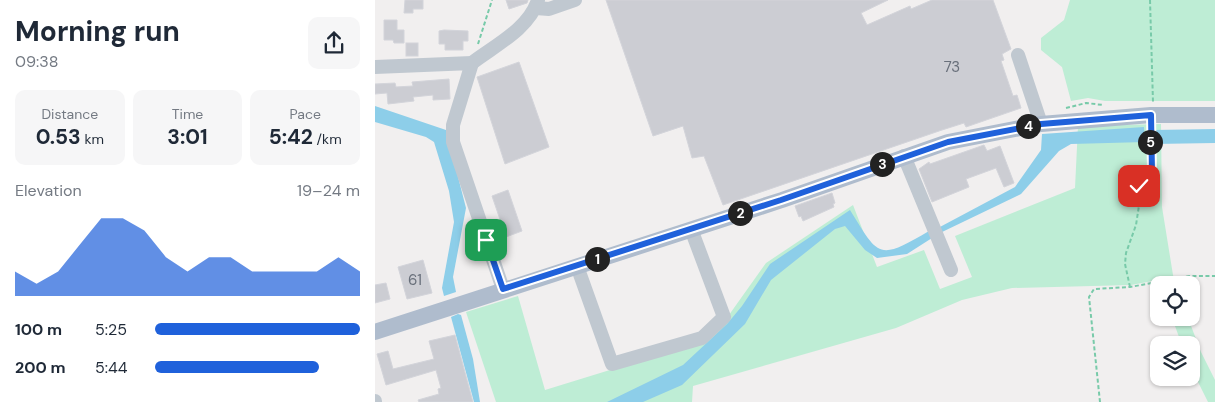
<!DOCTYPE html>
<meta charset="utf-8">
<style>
:root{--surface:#fff;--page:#f6f6f7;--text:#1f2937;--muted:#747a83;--accent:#1f61db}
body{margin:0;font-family:"DM Sans",sans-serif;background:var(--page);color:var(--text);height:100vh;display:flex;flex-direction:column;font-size:19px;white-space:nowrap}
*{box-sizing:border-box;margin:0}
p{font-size:16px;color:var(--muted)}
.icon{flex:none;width:28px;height:28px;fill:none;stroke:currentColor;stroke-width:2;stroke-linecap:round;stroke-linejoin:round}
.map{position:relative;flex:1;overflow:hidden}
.side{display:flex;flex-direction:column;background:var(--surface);width:375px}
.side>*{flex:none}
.buttons{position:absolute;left:775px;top:276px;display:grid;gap:10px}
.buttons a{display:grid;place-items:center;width:50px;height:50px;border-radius:10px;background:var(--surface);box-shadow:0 1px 4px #0004;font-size:25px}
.pin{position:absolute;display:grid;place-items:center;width:42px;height:42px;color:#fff;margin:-21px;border-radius:10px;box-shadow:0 2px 8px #0006}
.km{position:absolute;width:25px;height:25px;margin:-12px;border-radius:50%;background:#222;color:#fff;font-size:14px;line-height:25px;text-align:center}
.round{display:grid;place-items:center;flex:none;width:52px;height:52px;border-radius:10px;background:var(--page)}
.overview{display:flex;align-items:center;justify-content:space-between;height:85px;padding:0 15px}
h1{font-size:28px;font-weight:700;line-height:38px}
.stats{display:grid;grid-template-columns:repeat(3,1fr);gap:8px;height:85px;padding:5px 15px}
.stats div{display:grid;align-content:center;border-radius:10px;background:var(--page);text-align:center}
.stats b{font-size:21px;font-weight:700}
.stats small{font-size:14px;font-weight:400}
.stats p{font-size:14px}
.chart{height:140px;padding:10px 15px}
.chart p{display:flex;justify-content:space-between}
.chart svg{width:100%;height:90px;margin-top:5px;fill:var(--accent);opacity:.7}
ul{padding:0 15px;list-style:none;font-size:16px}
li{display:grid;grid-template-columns:80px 60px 1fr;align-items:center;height:38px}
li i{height:12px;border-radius:6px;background:var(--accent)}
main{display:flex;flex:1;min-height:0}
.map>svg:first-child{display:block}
.green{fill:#beedd5}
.water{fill:#8dcee9}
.building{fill:#cccdd3;stroke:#d3d4da}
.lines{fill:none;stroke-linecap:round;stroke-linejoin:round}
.path{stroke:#78caa9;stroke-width:2;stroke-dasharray:4 2.5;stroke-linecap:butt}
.minor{stroke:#c0c8d0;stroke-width:14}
.major{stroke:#afbccd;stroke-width:16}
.route-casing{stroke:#fff;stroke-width:10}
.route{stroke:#1f61db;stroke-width:6}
.labels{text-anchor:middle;stroke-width:5;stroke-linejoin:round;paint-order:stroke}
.number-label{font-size:15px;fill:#686f7a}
</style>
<main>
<section class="side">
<div class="overview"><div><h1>Morning run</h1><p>09:38</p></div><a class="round"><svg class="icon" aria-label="share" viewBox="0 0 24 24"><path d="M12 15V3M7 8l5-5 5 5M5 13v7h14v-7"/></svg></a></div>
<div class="stats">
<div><p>Distance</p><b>0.53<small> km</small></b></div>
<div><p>Time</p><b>3:01</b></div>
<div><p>Pace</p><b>5:42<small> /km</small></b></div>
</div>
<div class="chart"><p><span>Elevation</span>19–24 m</p>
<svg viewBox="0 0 160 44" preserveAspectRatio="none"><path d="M0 44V32L10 38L20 32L30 19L40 6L50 6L60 12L70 25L80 32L90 25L100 25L110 32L120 32L130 32L140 32L150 25L160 32V44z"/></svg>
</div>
<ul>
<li><b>100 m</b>5:25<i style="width:100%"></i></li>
<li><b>200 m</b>5:44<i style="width:80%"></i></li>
</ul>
</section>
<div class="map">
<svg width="840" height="402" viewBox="0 0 840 402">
<rect width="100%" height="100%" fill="#f1efef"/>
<g class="green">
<polygon points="695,0 840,0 840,101 730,101 713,98 696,101 687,67 666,50 666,38 689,20"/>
<polygon points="786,124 787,207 798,275 801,285 785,285 783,280 756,285 637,288 587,300 521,328 318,386 317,402 121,402 91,312 143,296 170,390 329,341 344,329 391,263 478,205 502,267 549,250 565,289 597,277 580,236 700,188 703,126"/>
<polygon points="797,318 813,318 826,352 840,380 840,402 833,402 816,368 816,345 807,345"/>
</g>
<g class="water">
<polygon points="0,106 71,130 91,208 78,277 81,292 69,296 67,288 79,222 74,191 59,142 51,137 0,122"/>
<polygon points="769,127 770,142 696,144 684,151 646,194 565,233 563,228 640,187 666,150 667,134"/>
<polygon points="840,129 840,143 779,144 778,130"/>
<path d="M475,210C504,257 503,261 554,231L557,238L532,254L502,258L490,250L470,226L460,229L396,280L370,324L307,385L268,402H232L308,365L352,324L367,306L395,264Z"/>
<polygon points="83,314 86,315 98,359 105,402 99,402 76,317"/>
</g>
<g class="building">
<polygon points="30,0 48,0 48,9 38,9 38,13 29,13"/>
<polygon points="131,0 153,0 152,3 134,9"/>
<polygon points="231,0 513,0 486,13 492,25 535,6 536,9 557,0 618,0 636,49 627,54 629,60 626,61 638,96 642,95 646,108 591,127 589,123 567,130 348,205 329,156 317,158 308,126 278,136"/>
<polygon points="9,20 22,20 22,30 29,30 29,43 19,43 18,40 9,40"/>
<polygon points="69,30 93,31 93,41 88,41 88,50 70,50 70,44 64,44 64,31"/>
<rect x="31" y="43" width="12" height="13"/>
<polygon points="144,62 174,147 130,164 102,77"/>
<polygon points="74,79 75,99 58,100 58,95 38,97 39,101 13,104 12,93 0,94 0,84 20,83 21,87 38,86 37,82"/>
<polygon points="609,145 612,151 625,146 639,183 629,187 621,168 591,179 594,187 557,202 544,169 554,162 555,164"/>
<polygon points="133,190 147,231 131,237 117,196"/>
<polygon points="457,193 460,203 458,204 459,207 428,221 426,216 424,217 420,206"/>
<polygon points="48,260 57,293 32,299 23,267"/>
<polygon points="11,283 15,299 0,303 0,285"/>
<polygon points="80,335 98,402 44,402 43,400 64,394 63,389 66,388 61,370 11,385 2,354 13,351 18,369 59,359 54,341"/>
</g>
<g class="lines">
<g class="path">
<polyline points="775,0 778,102"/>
<polyline points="103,44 117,0"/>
<polyline points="691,108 711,103 728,105"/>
<polyline points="755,287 750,264 751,253 761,225 765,199 764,186 766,179 777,172 775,127"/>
<polyline points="725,402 714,297 719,289 755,287 815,276 840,276"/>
</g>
<g class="minor">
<polyline points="161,8 174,9 200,0"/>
<polyline points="643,55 666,124"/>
<path d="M97,63C119,46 154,29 163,0"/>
<polyline points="0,67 97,63 78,125 78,142 128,289"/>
<polyline points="529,156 576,270"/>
<polyline points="202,266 237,364 327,338 349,317 316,229"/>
<polyline points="0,401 0,402"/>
</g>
<polyline class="major" points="0,332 407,200 573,142 666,124 776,115 840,115"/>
</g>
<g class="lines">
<defs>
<polyline id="route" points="111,240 128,289 406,200 573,142 666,124 776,115 777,172 766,179 764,186"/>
</defs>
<use href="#route" class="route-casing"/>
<use href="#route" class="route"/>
</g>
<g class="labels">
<g class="number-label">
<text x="577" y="72">73</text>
<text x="40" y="285">61</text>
</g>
</g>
</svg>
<div class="buttons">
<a><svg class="icon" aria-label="locate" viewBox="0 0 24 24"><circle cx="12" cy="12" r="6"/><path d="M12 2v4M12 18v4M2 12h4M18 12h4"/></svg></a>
<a><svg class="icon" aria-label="layers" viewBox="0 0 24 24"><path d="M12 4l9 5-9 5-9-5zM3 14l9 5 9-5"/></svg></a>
</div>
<div class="pin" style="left:111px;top:240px;background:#1e9e55"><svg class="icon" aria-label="arrive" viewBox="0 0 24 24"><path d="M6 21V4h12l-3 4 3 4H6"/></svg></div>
<div class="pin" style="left:764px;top:186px;background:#d93025"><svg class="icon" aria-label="check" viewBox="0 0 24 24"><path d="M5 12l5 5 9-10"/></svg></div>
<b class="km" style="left:222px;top:259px">1</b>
<b class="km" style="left:365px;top:213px">2</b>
<b class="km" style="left:507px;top:164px">3</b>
<b class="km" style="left:653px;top:126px">4</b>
<b class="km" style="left:775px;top:142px">5</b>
</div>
</main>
